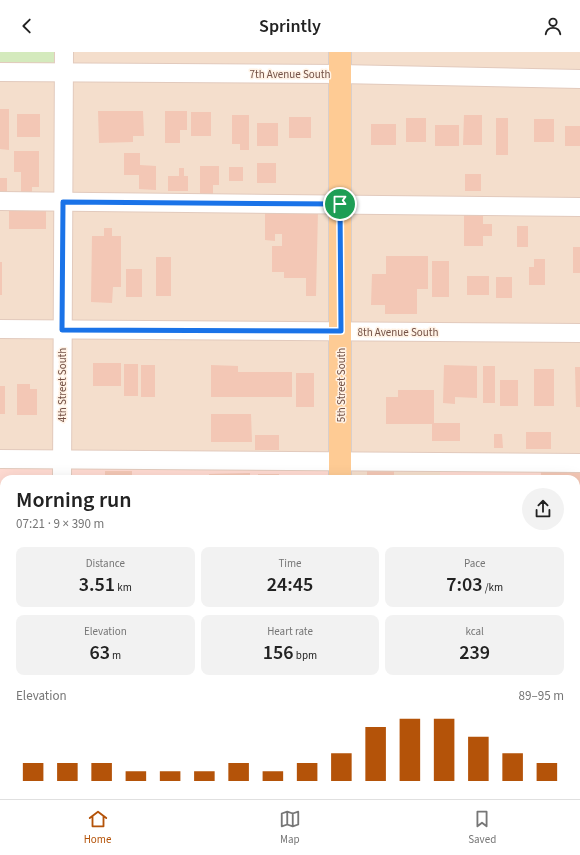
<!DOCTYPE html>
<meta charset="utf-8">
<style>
:root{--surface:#fff;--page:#f2f2f2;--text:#222;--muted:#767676;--line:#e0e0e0;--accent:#b45309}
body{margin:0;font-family:"Source Sans 3",sans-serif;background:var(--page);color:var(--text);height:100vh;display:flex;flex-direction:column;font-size:15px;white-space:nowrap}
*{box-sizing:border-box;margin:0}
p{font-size:13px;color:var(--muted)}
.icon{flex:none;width:22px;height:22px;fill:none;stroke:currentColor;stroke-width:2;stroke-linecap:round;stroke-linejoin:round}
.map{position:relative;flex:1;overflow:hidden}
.details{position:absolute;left:0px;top:423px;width:580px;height:324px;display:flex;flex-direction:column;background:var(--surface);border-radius:12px 12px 0 0;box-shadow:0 4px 16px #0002}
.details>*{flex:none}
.pin{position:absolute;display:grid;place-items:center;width:34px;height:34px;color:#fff;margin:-17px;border:2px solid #fff;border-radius:50%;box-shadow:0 1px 4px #0007}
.round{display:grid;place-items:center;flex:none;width:42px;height:42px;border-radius:21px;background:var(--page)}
.overview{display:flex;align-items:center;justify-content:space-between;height:68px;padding:0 16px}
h1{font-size:22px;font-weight:600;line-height:30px}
.figures{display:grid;grid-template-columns:repeat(3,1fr);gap:6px;height:68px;padding:4px 16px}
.figures div{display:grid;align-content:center;border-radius:8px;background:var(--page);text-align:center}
.figures b{font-size:20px;font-weight:600}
.figures small{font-size:11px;font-weight:400}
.figures p{font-size:11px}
.chart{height:112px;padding:8px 16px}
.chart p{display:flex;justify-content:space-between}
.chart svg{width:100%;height:72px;margin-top:4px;stroke:var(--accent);stroke-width:6}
header{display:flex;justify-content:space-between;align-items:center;height:52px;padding:0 16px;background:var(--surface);font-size:18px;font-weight:600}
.dock{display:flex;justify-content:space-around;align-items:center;height:56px;border-top:1px solid var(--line);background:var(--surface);font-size:11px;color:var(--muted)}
.dock a{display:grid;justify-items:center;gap:2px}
.dock .current{color:var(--accent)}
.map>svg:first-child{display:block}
.residential{fill:#f4decc}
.commercial{fill:#fedad1}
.green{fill:#d4eabd}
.building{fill:#f3c7b5}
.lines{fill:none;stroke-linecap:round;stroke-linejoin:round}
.minor-casing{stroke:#e2cabd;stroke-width:20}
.major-casing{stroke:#d8cecb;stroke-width:24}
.minor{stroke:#fff;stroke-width:18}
.major{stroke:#fecb94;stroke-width:22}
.route-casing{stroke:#fff;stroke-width:8}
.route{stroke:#1a73e8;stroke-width:5}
.labels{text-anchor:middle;stroke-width:3;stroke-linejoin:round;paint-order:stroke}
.street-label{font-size:11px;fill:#735146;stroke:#fff2e5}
</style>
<header><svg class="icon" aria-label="back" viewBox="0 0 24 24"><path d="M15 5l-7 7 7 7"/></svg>Sprintly<svg class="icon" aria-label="person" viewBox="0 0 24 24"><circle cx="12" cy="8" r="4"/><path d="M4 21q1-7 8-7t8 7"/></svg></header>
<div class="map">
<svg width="580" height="747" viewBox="0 0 580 747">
<rect width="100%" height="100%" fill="#fdedde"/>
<polygon class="residential" points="64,0 580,0 580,411 440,410 440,427 341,427 0,407 0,20"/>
<polygon class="commercial" points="0,407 341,409 341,427 4,427 4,743 576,743 576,427 440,427 440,410 580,411 580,747 0,747"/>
<polygon class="green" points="0,0 64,0 64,21 0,20"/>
<g class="building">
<polygon points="0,57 9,57 9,98 0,97"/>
<polygon points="98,59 143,59 144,84 133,84 133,90 99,91"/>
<polygon points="165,59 187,59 187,78 180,78 180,91 165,91"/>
<rect x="191" y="60" width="20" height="24"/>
<rect x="17" y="62" width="23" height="23"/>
<polygon points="232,63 249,63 249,98 240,98 240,92 232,92"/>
<polygon points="464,63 482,63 482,93 463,93"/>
<rect x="289" y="65" width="22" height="21"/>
<rect x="406" y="66" width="20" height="24"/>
<rect x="496" y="66" width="12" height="37"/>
<rect x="534" y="67" width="20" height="23"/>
<rect x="257" y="71" width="21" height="23"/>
<rect x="371" y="72" width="25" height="21"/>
<rect x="435" y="73" width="24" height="21"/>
<rect x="565" y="74" width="15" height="20"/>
<polygon points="14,99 39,99 39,135 32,135 32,143 21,143 21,120 14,120"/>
<polygon points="124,101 140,101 140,113 156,114 156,138 139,137 139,123 124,123"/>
<rect x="257" y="111" width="19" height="20"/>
<polygon points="200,114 219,114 219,133 213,133 213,144 200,144"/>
<rect x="229" y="115" width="14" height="14"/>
<polygon points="179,116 184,116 184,124 188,124 188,139 168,139 168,124 179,124"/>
<rect x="465" y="122" width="16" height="17"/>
<rect x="0" y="126" width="7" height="14"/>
<polygon points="9,156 46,157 46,177 9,177"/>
<polygon points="265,158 318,159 316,244 306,244 306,226 284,226 284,220 272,220 272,194 282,194 282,182 275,182 275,189 265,188"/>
<polygon points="464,158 483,158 483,172 492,172 492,184 483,184 483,194 464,194"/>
<rect x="517" y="174" width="11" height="21"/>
<polygon points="104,176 112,176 112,184 121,184 121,235 113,235 112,251 91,250 92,184 104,184"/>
<rect x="573" y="195" width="7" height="26"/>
<polygon points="386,204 428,204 428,237 417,237 417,262 385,262 385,253 371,253 372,222 386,222"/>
<rect x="156" y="205" width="15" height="39"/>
<polygon points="534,207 545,207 545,233 529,233 529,215 534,215"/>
<rect x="432" y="209" width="17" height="36"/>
<rect x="0" y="210" width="2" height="33"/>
<rect x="126" y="217" width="16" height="28"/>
<rect x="467" y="224" width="22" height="19"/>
<rect x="496" y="225" width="16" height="21"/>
<rect x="93" y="311" width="28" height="23"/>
<rect x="124" y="312" width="14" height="32"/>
<rect x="141" y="313" width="14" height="32"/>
<polygon points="211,313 238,314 238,320 292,320 292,345 211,345"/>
<polygon points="444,313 477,314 477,346 455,345 455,352 443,351"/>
<rect x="483" y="314" width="12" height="37"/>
<polygon points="575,315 580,315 580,355 576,355"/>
<rect x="534" y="317" width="20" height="37"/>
<rect x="296" y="321" width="18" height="34"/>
<rect x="500" y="328" width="18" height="26"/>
<polygon points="17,332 30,332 30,337 37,337 37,363 17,363"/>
<rect x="0" y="334" width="5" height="28"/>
<polygon points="398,338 434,338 434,371 460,371 460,389 432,389 432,372 386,372 386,345 398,345"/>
<polygon points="211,362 251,362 252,390 211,390"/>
<rect x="526" y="380" width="25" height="17"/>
<polygon points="494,382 502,382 503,396 494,396"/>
<rect x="255" y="383" width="24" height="15"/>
<rect x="367" y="413" width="27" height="14"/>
<polygon points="541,418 580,419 580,512 576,512 576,427 541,427"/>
<rect x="105" y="419" width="27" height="8"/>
<polygon points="250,421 250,427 209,427 209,422"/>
<rect x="258" y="422" width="21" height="5"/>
<rect x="0" y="432" width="4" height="74"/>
<rect x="576" y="572" width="4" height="34"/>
<rect x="576" y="615" width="3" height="14"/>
<rect x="0" y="627" width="4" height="26"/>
<rect x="576" y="673" width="4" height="43"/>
<polygon points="0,721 4,721 4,743 38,743 38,747 0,747"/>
<rect x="104" y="743" width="24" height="4"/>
<rect x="149" y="743" width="80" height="4"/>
<rect x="404" y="743" width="25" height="4"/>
<rect x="490" y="743" width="22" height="4"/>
</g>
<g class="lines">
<defs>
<g id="minor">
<polyline points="0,20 339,22 580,27"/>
<polyline points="0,149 580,155"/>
<polyline points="0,277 580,281"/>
<polyline points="0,407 580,411"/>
<polyline points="62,427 64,0"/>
<polyline points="0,534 4,534"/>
<polyline points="576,538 580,538"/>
<polyline points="0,663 4,663"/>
<polyline points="576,668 580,668"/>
<polyline points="61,747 61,743"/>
</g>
<g id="major">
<polyline points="340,0 340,427"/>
<polyline points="334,743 334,747"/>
</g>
</defs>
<use href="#minor" class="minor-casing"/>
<use href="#major" class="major-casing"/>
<use href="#minor" class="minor"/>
<use href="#major" class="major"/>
</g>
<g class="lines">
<defs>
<polygon id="route" points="63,150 340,152 341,279 62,278"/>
</defs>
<use href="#route" class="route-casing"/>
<use href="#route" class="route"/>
</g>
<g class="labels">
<g class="street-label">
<text x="290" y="26">7th Avenue South</text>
<text x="398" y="284">8th Avenue South</text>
<text transform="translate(62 333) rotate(-90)" y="4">4th Street South</text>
<text transform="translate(341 333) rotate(-90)" y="4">5th Street South</text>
</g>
</g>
</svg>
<div class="pin" style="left:340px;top:152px;background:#1e9e55"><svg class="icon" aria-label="arrive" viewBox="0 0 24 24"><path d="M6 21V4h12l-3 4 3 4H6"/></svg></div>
<section class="details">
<div class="overview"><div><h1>Morning run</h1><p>07:21 · 9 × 390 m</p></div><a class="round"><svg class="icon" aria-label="share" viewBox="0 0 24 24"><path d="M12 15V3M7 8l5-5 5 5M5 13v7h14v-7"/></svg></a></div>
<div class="figures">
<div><p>Distance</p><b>3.51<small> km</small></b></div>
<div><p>Time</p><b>24:45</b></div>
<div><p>Pace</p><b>7:03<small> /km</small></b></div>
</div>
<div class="figures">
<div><p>Elevation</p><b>63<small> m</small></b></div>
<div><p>Heart rate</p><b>156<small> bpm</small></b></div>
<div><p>kcal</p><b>239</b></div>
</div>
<div class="chart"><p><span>Elevation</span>89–95 m</p>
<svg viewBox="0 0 160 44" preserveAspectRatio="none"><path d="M5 44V33M15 44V33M25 44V33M35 44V38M45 44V38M55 44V38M65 44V33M75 44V38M85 44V33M95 44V27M105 44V11M115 44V6M125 44V6M135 44V17M145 44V27M155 44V33"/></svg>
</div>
</section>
</div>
<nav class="dock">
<a class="current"><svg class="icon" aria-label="home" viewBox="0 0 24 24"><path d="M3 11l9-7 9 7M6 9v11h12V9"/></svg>Home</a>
<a><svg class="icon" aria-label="map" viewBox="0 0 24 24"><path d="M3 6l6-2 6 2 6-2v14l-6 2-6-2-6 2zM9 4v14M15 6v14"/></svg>Map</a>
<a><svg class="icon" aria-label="saved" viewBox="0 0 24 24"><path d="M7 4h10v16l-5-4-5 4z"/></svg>Saved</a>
</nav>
